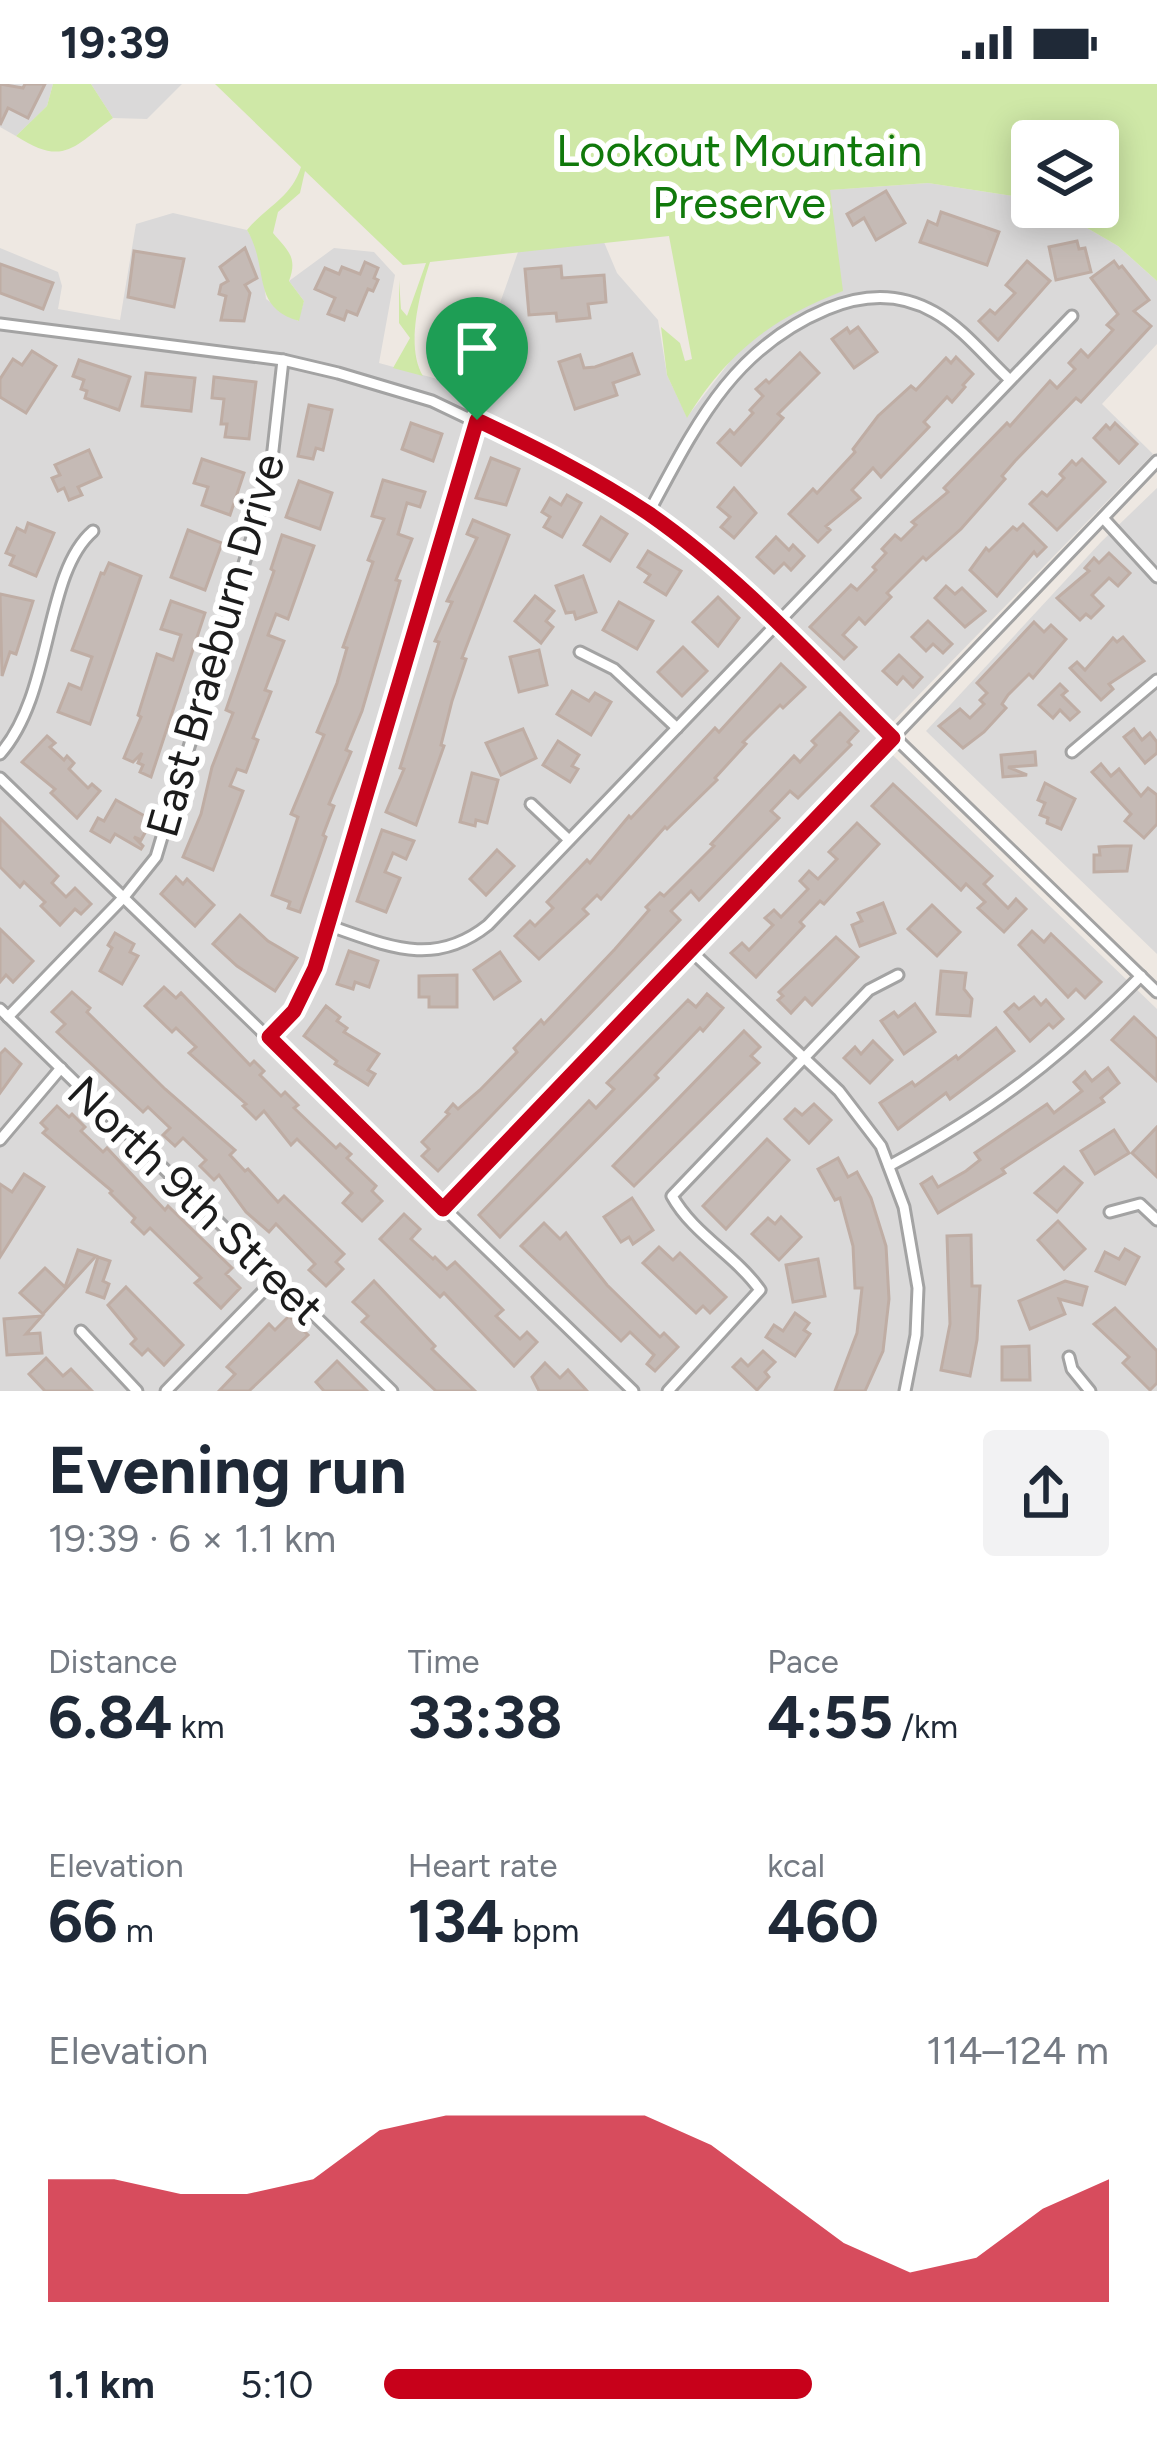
<!DOCTYPE html>
<meta charset="utf-8">
<style>
:root{--surface:#fff;--page:#f2f2f3;--text:#1f2937;--muted:#747a83;--accent:#c7011a}
body{margin:0;font-family:Figtree,sans-serif;background:var(--page);color:var(--text);height:100vh;display:flex;flex-direction:column;font-size:45px;white-space:nowrap}
*{box-sizing:border-box;margin:0}
p{font-size:39px;color:var(--muted)}
.icon{flex:none;width:66px;height:66px;fill:none;stroke:currentColor;stroke-width:2;stroke-linecap:round;stroke-linejoin:round}
.map{position:relative;height:1307px;overflow:hidden}
.sheet{display:flex;flex-direction:column;background:var(--surface);flex:1}
.sheet>*{flex:none}
.tools{position:absolute;left:1011px;top:36px;display:grid;gap:24px}
.tools a{display:grid;place-items:center;width:108px;height:108px;border-radius:12px;background:var(--surface);box-shadow:0 6px 30px #0003;font-size:60px}
.pin{position:absolute;display:grid;place-items:center;width:102px;height:102px;color:#fff;margin:-123px -51px;border-radius:50% 50% 50% 0;rotate:-45deg;box-shadow:0 0 12px #0007}
.pin .icon{rotate:45deg}
.round{display:grid;place-items:center;flex:none;width:126px;height:126px;border-radius:12px;background:var(--page)}
.summary{display:flex;align-items:center;justify-content:space-between;height:204px;padding:0 48px}
h1{font-size:66px;font-weight:700;line-height:90px}
.metrics{display:grid;grid-template-columns:repeat(3,1fr);gap:18px;height:204px;padding:12px 48px}
.metrics div{display:grid;align-content:center}
.metrics b{font-size:60px;font-weight:700}
.metrics small{font-size:33px;font-weight:400}
.metrics p{font-size:33px}
.chart{height:336px;padding:24px 48px}
.chart p{display:flex;justify-content:space-between}
.chart svg{width:100%;height:216px;margin-top:12px;fill:var(--accent);opacity:.7}
ul{padding:0 48px;list-style:none;font-size:39px}
li{display:grid;grid-template-columns:192px 144px 1fr;align-items:center;height:90px}
li i{height:30px;border-radius:15px;background:var(--accent)}
.status{display:flex;justify-content:space-between;align-items:center;height:84px;padding:0 60px;background:var(--surface);direction:ltr}
.status svg{height:33px;fill:currentColor}
.map>svg:first-child{display:block}
.residential{fill:#dad9d9}
.grass{fill:#cfe8a7}
.building{fill:#c5bab5;stroke:#bfada4;stroke-width:3}
.lines{fill:none;stroke-linecap:round;stroke-linejoin:round}
.street-casing{stroke:#a3a3a3;stroke-width:15}
.street{stroke:#fff;stroke-width:9}
.route-casing{stroke:#fff;stroke-width:24}
.route{stroke:#c7011a;stroke-width:15}
.labels{text-anchor:middle;stroke-width:12;stroke-linejoin:round;paint-order:stroke}
.park-label{font-size:45px;fill:#10790b;stroke:#fff}
.street-label{font-size:45px;fill:#1c1c1c;stroke:#fff}
</style>
<div class="status"><b>19:39</b><svg viewBox="0 0 49 12"><path d="M0 12V9h3v3zM5 12V6h3v6zM10 12V3h3v9zM15 12V0h3v12zM26 1h20v11H26zM47 4h2v5h-2z"/></svg></div>
<div class="map">
<svg width="1157" height="1307" viewBox="0 0 1157 1307">
<rect width="100%" height="100%" fill="#eee8e2"/>
<g class="residential">
<polygon points="0,0 53,0 47,22 16,52 0,43"/>
<polygon points="91,0 182,0 147,35 113,34"/>
<polygon points="928,99 1032,115 1032,123 1051,123 1118,162 1157,197 1157,260 1102,320 1153,370 876,655 1157,925 1157,1307 0,1307 0,164 58,188 62,202 58,225 120,236 136,140 173,129 247,146 260,168 266,215 298,237 304,217 289,197 334,164 374,168 395,191 379,279 470,304 518,168 537,161 601,151 617,189 658,236 667,291 687,333 742,262 792,227 842,207 829,106"/>
<polygon points="1157,404 1157,870 926,647 1101,458"/>
</g>
<g class="grass">
<path d="M53,0H91L113,34C73,63 64,83 16,52L47,22Z"/>
<path d="M215,0H1157V197L1118,162L1051,123H1098V57H1032V115L928,99L830,106L843,207C771,235 728,268 687,334L667,291L661,243L680,259L685,277L692,275L669,152L430,178C420,208 405,263 423,292L393,284L410,254L399,239V196L401,225L407,232L426,179L403,181L305,87L300,109L278,128L273,149C288,167 298,173 289,197L304,217L299,237C250,223 270,185 247,146C267,122 291,114 301,83Z"/>
</g>
<g class="building">
<polygon points="0,0 23,4 25,0 45,0 28,34 8,24 0,41"/>
<polygon points="886,107 905,139 876,156 864,134 853,141 847,130"/>
<polygon points="941,128 999,148 987,181 920,158 928,137 937,141"/>
<polygon points="1077,157 1079,165 1085,164 1091,188 1056,196 1049,163"/>
<polygon points="245,164 257,194 245,201 250,209 244,237 221,236 226,212 219,210 221,201 228,197 220,183"/>
<polygon points="134,167 184,175 174,223 128,213"/>
<polygon points="1027,177 1050,197 998,256 979,237 990,226 995,230 1015,209 1006,201"/>
<polygon points="1114,177 1119,184 1122,182 1149,216 1134,227 1151,242 1081,318 1076,314 1015,377 1002,392 1005,395 961,445 926,476 923,473 887,509 891,513 865,540 859,534 843,551 856,563 844,575 810,543 851,501 857,506 876,486 873,483 886,469 882,465 895,451 901,456 916,441 912,438 948,408 944,404 1007,339 1010,342 1050,297 1057,304 1075,285 1069,279 1081,266 1088,273 1113,246 1107,241 1118,230 1091,194"/>
<polygon points="365,178 378,184 374,194 378,196 373,207 368,205 357,231 347,227 344,236 328,230 335,214 315,205 325,184 339,190 342,183 360,190"/>
<polygon points="0,180 53,199 43,225 0,209"/>
<polygon points="561,182 562,194 604,191 606,218 588,220 590,234 557,237 556,229 529,231 525,185"/>
<polygon points="858,243 877,268 854,284 832,255 847,244 850,249"/>
<polygon points="32,267 56,282 26,329 0,313 0,295 13,275 22,281"/>
<polygon points="800,269 819,289 778,330 783,334 741,381 718,359 730,346 734,350 753,329 750,326 763,312 756,305 766,296 769,299"/>
<polygon points="632,270 639,290 613,299 617,311 575,325 559,278 580,271 584,284 595,283"/>
<polygon points="956,273 973,290 963,301 965,303 952,318 947,313 924,338 929,343 881,393 873,384 852,406 860,414 826,442 830,446 818,458 789,430 813,405 817,409 855,368 853,365 878,332 911,302 916,306 946,274 951,279"/>
<polygon points="79,276 130,293 119,326 85,314 87,307 81,305 84,296 73,292"/>
<polygon points="146,289 195,294 191,327 142,322"/>
<polygon points="214,293 256,298 249,355 225,353 227,340 221,340 224,315 212,314"/>
<polygon points="309,321 332,326 323,366 316,364 313,375 298,372"/>
<polygon points="411,339 442,350 433,377 402,365"/>
<polygon points="1115,339 1137,360 1119,379 1094,354 1106,341 1110,345"/>
<polygon points="89,366 101,393 78,403 82,411 69,416 64,404 58,407 52,394 60,391 55,381"/>
<polygon points="491,374 519,385 506,421 476,414"/>
<polygon points="202,375 244,389 230,431 202,421 208,403 194,399"/>
<polygon points="1082,375 1105,398 1057,446 1030,420 1042,408 1047,412 1064,394 1060,390 1072,377 1076,381"/>
<polygon points="383,396 425,408 420,423 407,419 398,450 412,455 396,496 400,497 362,627 346,666 351,668 329,720 334,722 323,751 326,753 300,828 288,824 290,818 272,811 298,733 291,730 324,651 317,648 337,599 347,564 343,563 373,478 368,476 384,435 372,432"/>
<polygon points="299,397 332,409 320,445 286,433"/>
<polygon points="734,404 756,429 734,454 721,443 730,433 718,423"/>
<polygon points="567,411 581,419 562,453 544,443 550,433 542,428 550,414 561,421"/>
<polygon points="601,433 627,450 610,477 584,461"/>
<polygon points="473,436 509,451 462,574 466,575 452,617 441,661 444,662 416,741 386,728 404,685 400,684 439,558 435,557 452,518 447,517 477,454 467,450"/>
<polygon points="28,439 54,449 36,492 10,481 14,472 6,469 17,444 25,448"/>
<polygon points="1023,440 1046,463 1037,472 1034,468 997,512 970,486 986,464 989,467 1013,443 1017,446"/>
<polygon points="188,446 222,459 205,506 171,493"/>
<polygon points="282,451 314,462 288,535 276,530 268,551 284,557 265,606 271,608 253,654 258,656 246,688 237,685 230,702 243,707 213,786 183,773 201,730 212,683 233,629 226,626 274,487 271,485"/>
<polygon points="776,453 789,466 793,461 804,472 791,486 784,479 774,489 757,473"/>
<polygon points="648,467 681,487 666,511 645,498 650,491 638,483"/>
<polygon points="1109,469 1130,489 1118,502 1109,494 1092,511 1103,522 1091,534 1086,530 1080,536 1057,514 1089,487 1085,484 1094,474 1099,479"/>
<polygon points="109,479 141,492 90,640 58,628 69,600 81,605 92,573 72,566 101,489 104,490"/>
<polygon points="583,492 596,528 576,535 574,528 566,529 556,502"/>
<polygon points="946,502 955,510 962,504 985,527 965,543 935,514"/>
<polygon points="0,510 33,517 16,570 10,568 2,592"/>
<polygon points="535,512 554,527 546,537 553,543 541,559 515,537"/>
<polygon points="718,513 739,534 718,562 693,538"/>
<polygon points="171,517 205,529 151,693 140,688 143,681 138,679 142,669 133,678 124,674 141,633 138,631 157,570 173,576 181,551 161,545"/>
<polygon points="619,518 653,537 637,565 603,546"/>
<polygon points="928,537 952,560 943,569 933,560 926,567 912,553"/>
<polygon points="1034,538 1044,548 1051,541 1066,555 1033,594 1029,590 1008,611 1002,620 1006,624 984,648 963,664 939,642 960,625 970,634 984,620 980,616 987,609 977,599"/>
<polygon points="1123,553 1144,577 1109,600 1113,605 1101,616 1070,584 1077,578 1085,586 1113,554 1117,558"/>
<polygon points="683,563 707,587 682,612 658,588"/>
<polygon points="539,566 547,601 519,608 510,573"/>
<polygon points="899,571 922,593 913,603 903,593 897,600 883,587"/>
<polygon points="781,580 805,603 783,624 780,621 743,658 746,660 715,694 717,696 667,745 665,743 601,815 597,811 583,825 588,830 539,875 515,852 530,837 535,842 553,824 547,818 587,776 590,779 629,732 631,734 715,644 719,648"/>
<polygon points="1060,600 1067,607 1062,611 1079,628 1070,636 1060,626 1053,634 1039,621"/>
<polygon points="572,607 589,617 595,609 611,618 591,651 557,630"/>
<polygon points="840,629 858,647 848,658 851,661 798,714 790,707 771,727 779,734 699,816 691,807 671,827 680,836 438,1087 422,1072 429,1065 422,1058 449,1030 446,1028 453,1020 458,1025 480,1006 517,968 514,964 541,936 544,940 615,865 649,826 646,823 660,809 664,812 714,762 711,760 794,672 800,678 816,661 812,657"/>
<polygon points="523,645 536,674 501,691 486,659"/>
<polygon points="1134,645 1142,656 1150,649 1157,658 1157,669 1145,679 1124,653"/>
<polygon points="47,652 55,659 50,663 64,676 67,672 74,679 69,685 88,704 92,700 100,707 77,734 51,709 55,705 22,678"/>
<polygon points="558,657 579,671 572,682 578,685 570,698 543,681"/>
<polygon points="1035,668 1036,681 1008,683 1027,691 1003,693 1001,671"/>
<polygon points="1101,680 1111,692 1119,685 1141,712 1148,704 1157,711 1157,740 1144,754 1125,737 1131,730 1092,688"/>
<polygon points="472,689 498,696 487,739 476,736 475,742 460,738"/>
<polygon points="1045,699 1075,715 1061,745 1047,739 1048,734 1040,731 1045,719 1038,716"/>
<polygon points="893,700 992,792 984,800 1008,824 1016,815 1026,825 1004,848 978,824 985,818 966,800 961,806 872,722"/>
<polygon points="116,716 152,736 141,756 134,753 143,762 141,765 115,750 110,758 91,747 98,734 104,737"/>
<polygon points="0,734 58,792 52,799 66,813 75,804 91,820 81,830 75,825 60,841 41,822 45,818 24,798 20,803 0,783"/>
<polygon points="857,739 879,760 824,820 820,817 800,838 804,842 756,893 731,869 742,859 749,866 773,841 765,834 774,826 781,833 808,805 800,797 809,787 818,795 837,775 829,768"/>
<polygon points="382,746 414,757 406,775 393,769 385,788 400,794 386,828 357,817"/>
<polygon points="1115,762 1131,762 1127,787 1094,788 1094,771 1100,771 1099,763"/>
<polygon points="497,766 514,782 486,811 470,795"/>
<polygon points="176,793 183,800 187,795 214,821 195,842 161,810"/>
<polygon points="883,819 895,849 860,862 852,841 862,837 858,829"/>
<polygon points="932,821 960,848 937,872 908,845"/>
<polygon points="240,831 268,857 297,874 275,907 237,882 213,860"/>
<polygon points="0,845 33,877 13,898 6,891 0,898"/>
<polygon points="1032,847 1044,858 1051,850 1101,898 1085,914 1076,905 1068,913 1019,861"/>
<polygon points="115,849 134,860 130,868 138,872 122,900 100,887 112,864 108,861"/>
<polygon points="836,853 858,873 812,921 805,914 791,929 778,916 783,912 779,908"/>
<polygon points="349,867 378,877 369,903 355,898 353,905 337,900"/>
<polygon points="500,868 520,897 494,915 474,886"/>
<polygon points="941,887 966,889 964,905 972,915 970,932 937,930"/>
<polygon points="457,891 457,923 429,923 429,913 419,913 419,892"/>
<polygon points="164,903 176,914 181,909 250,981 254,977 264,987 260,991 281,1012 285,1008 298,1021 294,1024 336,1064 340,1060 351,1070 347,1074 376,1102 372,1107 382,1117 362,1137 343,1119 352,1109 297,1055 291,1061 264,1027 256,1035 243,1022 246,1020 189,969 196,963 176,944 172,948 145,922"/>
<polygon points="72,908 90,924 87,928 165,1005 235,1066 230,1071 245,1087 248,1085 278,1118 284,1112 344,1170 336,1178 343,1185 326,1202 309,1186 315,1180 276,1140 269,1148 246,1128 219,1091 214,1096 200,1082 206,1076 183,1054 175,1062 163,1051 170,1044 148,1023 143,1028 57,948 65,940 52,928"/>
<polygon points="707,910 723,924 703,947 700,944 655,991 658,994 500,1153 479,1131 589,1017 596,1024 614,1005 607,999 688,916 696,923"/>
<polygon points="1034,913 1041,921 1046,916 1063,935 1053,944 1049,940 1030,957 1005,928 1014,920 1019,925"/>
<polygon points="915,920 935,948 904,970 881,937 894,928 898,933"/>
<polygon points="326,922 340,933 337,937 347,944 344,948 379,970 368,986 375,990 368,1001 335,980 337,977 304,952"/>
<polygon points="1134,933 1157,955 1157,997 1112,956"/>
<polygon points="996,944 1014,967 950,1015 946,1009 898,1045 880,1019 912,998 915,1002 956,972 958,975"/>
<polygon points="744,947 760,963 751,972 759,979 634,1102 613,1082"/>
<polygon points="873,957 892,976 870,999 844,974 855,963 861,970"/>
<polygon points="5,965 21,980 0,1009 0,970"/>
<polygon points="1108,984 1119,999 1101,1014 1104,1018 1002,1085 1005,1089 938,1129 921,1100 932,1093 938,1103 966,1087 980,1076 975,1069 1047,1020 1054,1029 1082,1007 1074,998 1085,988 1092,997"/>
<polygon points="814,1020 831,1036 809,1059 785,1035 795,1025 802,1031"/>
<polygon points="57,1022 69,1033 72,1030 85,1043 81,1047 103,1068 107,1064 165,1126 168,1122 232,1184 226,1190 240,1204 221,1224 195,1199 201,1194 150,1144 144,1150 132,1138 135,1134 110,1109 112,1107 43,1049 47,1045 41,1039"/>
<polygon points="1157,1043 1157,1093 1132,1069"/>
<polygon points="1114,1046 1129,1069 1095,1090 1081,1067"/>
<polygon points="767,1055 789,1076 726,1145 703,1122"/>
<polygon points="838,1074 848,1093 857,1088 871,1114 886,1162 889,1215 883,1267 865,1307 835,1307 857,1249 862,1204 855,1204 853,1162 840,1114 835,1116 818,1085"/>
<polygon points="1064,1083 1082,1099 1057,1128 1035,1109"/>
<polygon points="24,1090 44,1103 0,1173 0,1100 12,1108"/>
<polygon points="632,1114 653,1146 633,1160 629,1153 621,1158 604,1133"/>
<polygon points="404,1130 420,1145 411,1155 433,1175 435,1173 447,1185 455,1178 503,1226 496,1232 520,1255 527,1248 537,1258 514,1282 444,1209 440,1213 380,1155"/>
<polygon points="781,1133 801,1153 779,1176 752,1150 768,1134 775,1140"/>
<polygon points="1058,1137 1085,1165 1064,1185 1038,1156"/>
<polygon points="544,1139 560,1155 566,1149 607,1201 660,1253 664,1249 678,1263 655,1287 647,1280 654,1271 630,1248 621,1257 521,1162"/>
<polygon points="971,1151 972,1202 980,1202 977,1256 970,1292 941,1286 950,1240 947,1152"/>
<polygon points="659,1163 673,1176 680,1169 726,1213 710,1229 703,1222 696,1229 643,1179"/>
<polygon points="1125,1165 1139,1173 1125,1200 1096,1187 1105,1168 1119,1175"/>
<polygon points="78,1166 96,1172 43,1230 20,1209 45,1184 65,1203"/>
<polygon points="98,1173 110,1177 103,1197 109,1200 104,1214 87,1208"/>
<polygon points="818,1175 825,1212 793,1218 786,1181"/>
<polygon points="374,1197 435,1262 432,1265 475,1307 436,1307 362,1238 368,1232 353,1218"/>
<polygon points="1065,1197 1087,1203 1082,1221 1059,1215 1065,1230 1030,1245 1019,1217"/>
<polygon points="126,1203 183,1261 164,1281 148,1265 142,1271 131,1260 136,1255 108,1221"/>
<polygon points="1115,1224 1157,1267 1157,1299 1150,1306 1123,1279 1129,1273 1094,1240"/>
<polygon points="795,1229 809,1239 804,1246 810,1250 795,1272 766,1253 774,1241 783,1247"/>
<polygon points="42,1232 26,1250 40,1249 42,1269 7,1271 4,1235"/>
<polygon points="289,1232 308,1251 249,1307 219,1307 235,1290 227,1283 269,1240 275,1246"/>
<polygon points="1029,1262 1030,1296 1002,1296 1002,1263"/>
<polygon points="763,1267 775,1278 765,1288 769,1293 757,1306 733,1283 741,1275 748,1282"/>
<polygon points="46,1274 63,1292 71,1285 92,1307 45,1307 29,1290"/>
<polygon points="337,1277 367,1307 324,1307 316,1298"/>
<polygon points="545,1279 560,1294 568,1286 587,1307 539,1307 532,1293"/>
</g>
<g class="lines">
<defs>
<g id="street">
<polyline points="0,240 283,276 338,289 432,317 587,391 648,430 748,511 1157,908"/>
<path d="M648,430C695,343 731,265 827,225C863,210 899,208 934,228C963,244 986,274 1010,296"/>
<polyline points="1103,434 1157,493"/>
<polyline points="580,568 614,585 677,644"/>
<polyline points="1072,668 1157,596"/>
<path d="M0,670C54,609 43,490 93,447"/>
<polyline points="0,694 633,1307"/>
<polyline points="531,720 569,756"/>
<path d="M327,841C386,861 433,885 488,841L1072,232"/>
<polyline points="690,866 839,1007 881,1062 904,1123 918,1204 916,1251 905,1307"/>
<polyline points="0,925 392,1307"/>
<polyline points="8,933 124,813 156,773 270,393 283,276"/>
<polyline points="269,954 294,927 315,884 477,336"/>
<polyline points="0,1056 61,984"/>
<path d="M889,1082C993,1026 1058,976 1141,892"/>
<polyline points="443,1125 1157,377"/>
<polyline points="1110,1128 1140,1120 1157,1136"/>
<polyline points="81,1247 137,1307"/>
<polyline points="1069,1273 1072,1285 1090,1307"/>
<polyline points="166,1307 277,1193"/>
<path d="M668,1307L760,1206C735,1171 693,1150 672,1112L869,906L898,891"/>
</g>
</defs>
<use href="#street" class="street-casing"/>
<use href="#street" class="street"/>
</g>
<g class="lines">
<defs>
<path id="route" d="M477,336C536,364 594,393 648,429C739,492 814,576 893,654L443,1125L269,953L294,927L315,884Z"/>
</defs>
<use href="#route" class="route-casing"/>
<use href="#route" class="route"/>
</g>
<g class="labels">
<g class="park-label">
<text x="739" y="82">Lookout Mountain<tspan x="739" dy="52">Preserve</tspan></text>
</g>
<g class="street-label">
<text transform="translate(215 561) rotate(-74)" y="16">East Braeburn Drive</text>
<text transform="translate(196 1116) rotate(44)" y="16">North 9th Street</text>
</g>
</g>
</svg>
<div class="tools">
<a><svg class="icon" aria-label="layers" viewBox="0 0 24 24"><path d="M12 4l9 5-9 5-9-5zM3 14l9 5 9-5"/></svg></a>
</div>
<div class="pin" style="left:477px;top:336px;background:#1e9e55"><svg class="icon" aria-label="arrive" viewBox="0 0 24 24"><path d="M6 21V4h12l-3 4 3 4H6"/></svg></div>
</div>
<section class="sheet">
<div class="summary"><div><h1>Evening run</h1><p>19:39 · 6 × 1.1 km</p></div><a class="round"><svg class="icon" aria-label="share" viewBox="0 0 24 24"><path d="M12 15V3M7 8l5-5 5 5M5 13v7h14v-7"/></svg></a></div>
<div class="metrics">
<div><p>Distance</p><b>6.84<small> km</small></b></div>
<div><p>Time</p><b>33:38</b></div>
<div><p>Pace</p><b>4:55<small> /km</small></b></div>
</div>
<div class="metrics">
<div><p>Elevation</p><b>66<small> m</small></b></div>
<div><p>Heart rate</p><b>134<small> bpm</small></b></div>
<div><p>kcal</p><b>460</b></div>
</div>
<div class="chart"><p><span>Elevation</span>114–124 m</p>
<svg viewBox="0 0 160 44" preserveAspectRatio="none"><path d="M0 44V19L10 19L20 22L30 22L40 19L50 9L60 6L70 6L80 6L90 6L100 12L110 22L120 32L130 38L140 35L150 25L160 19V44z"/></svg>
</div>
<ul>
<li><b>1.1 km</b>5:10<i style="width:59%"></i></li>
</ul>
</section>
